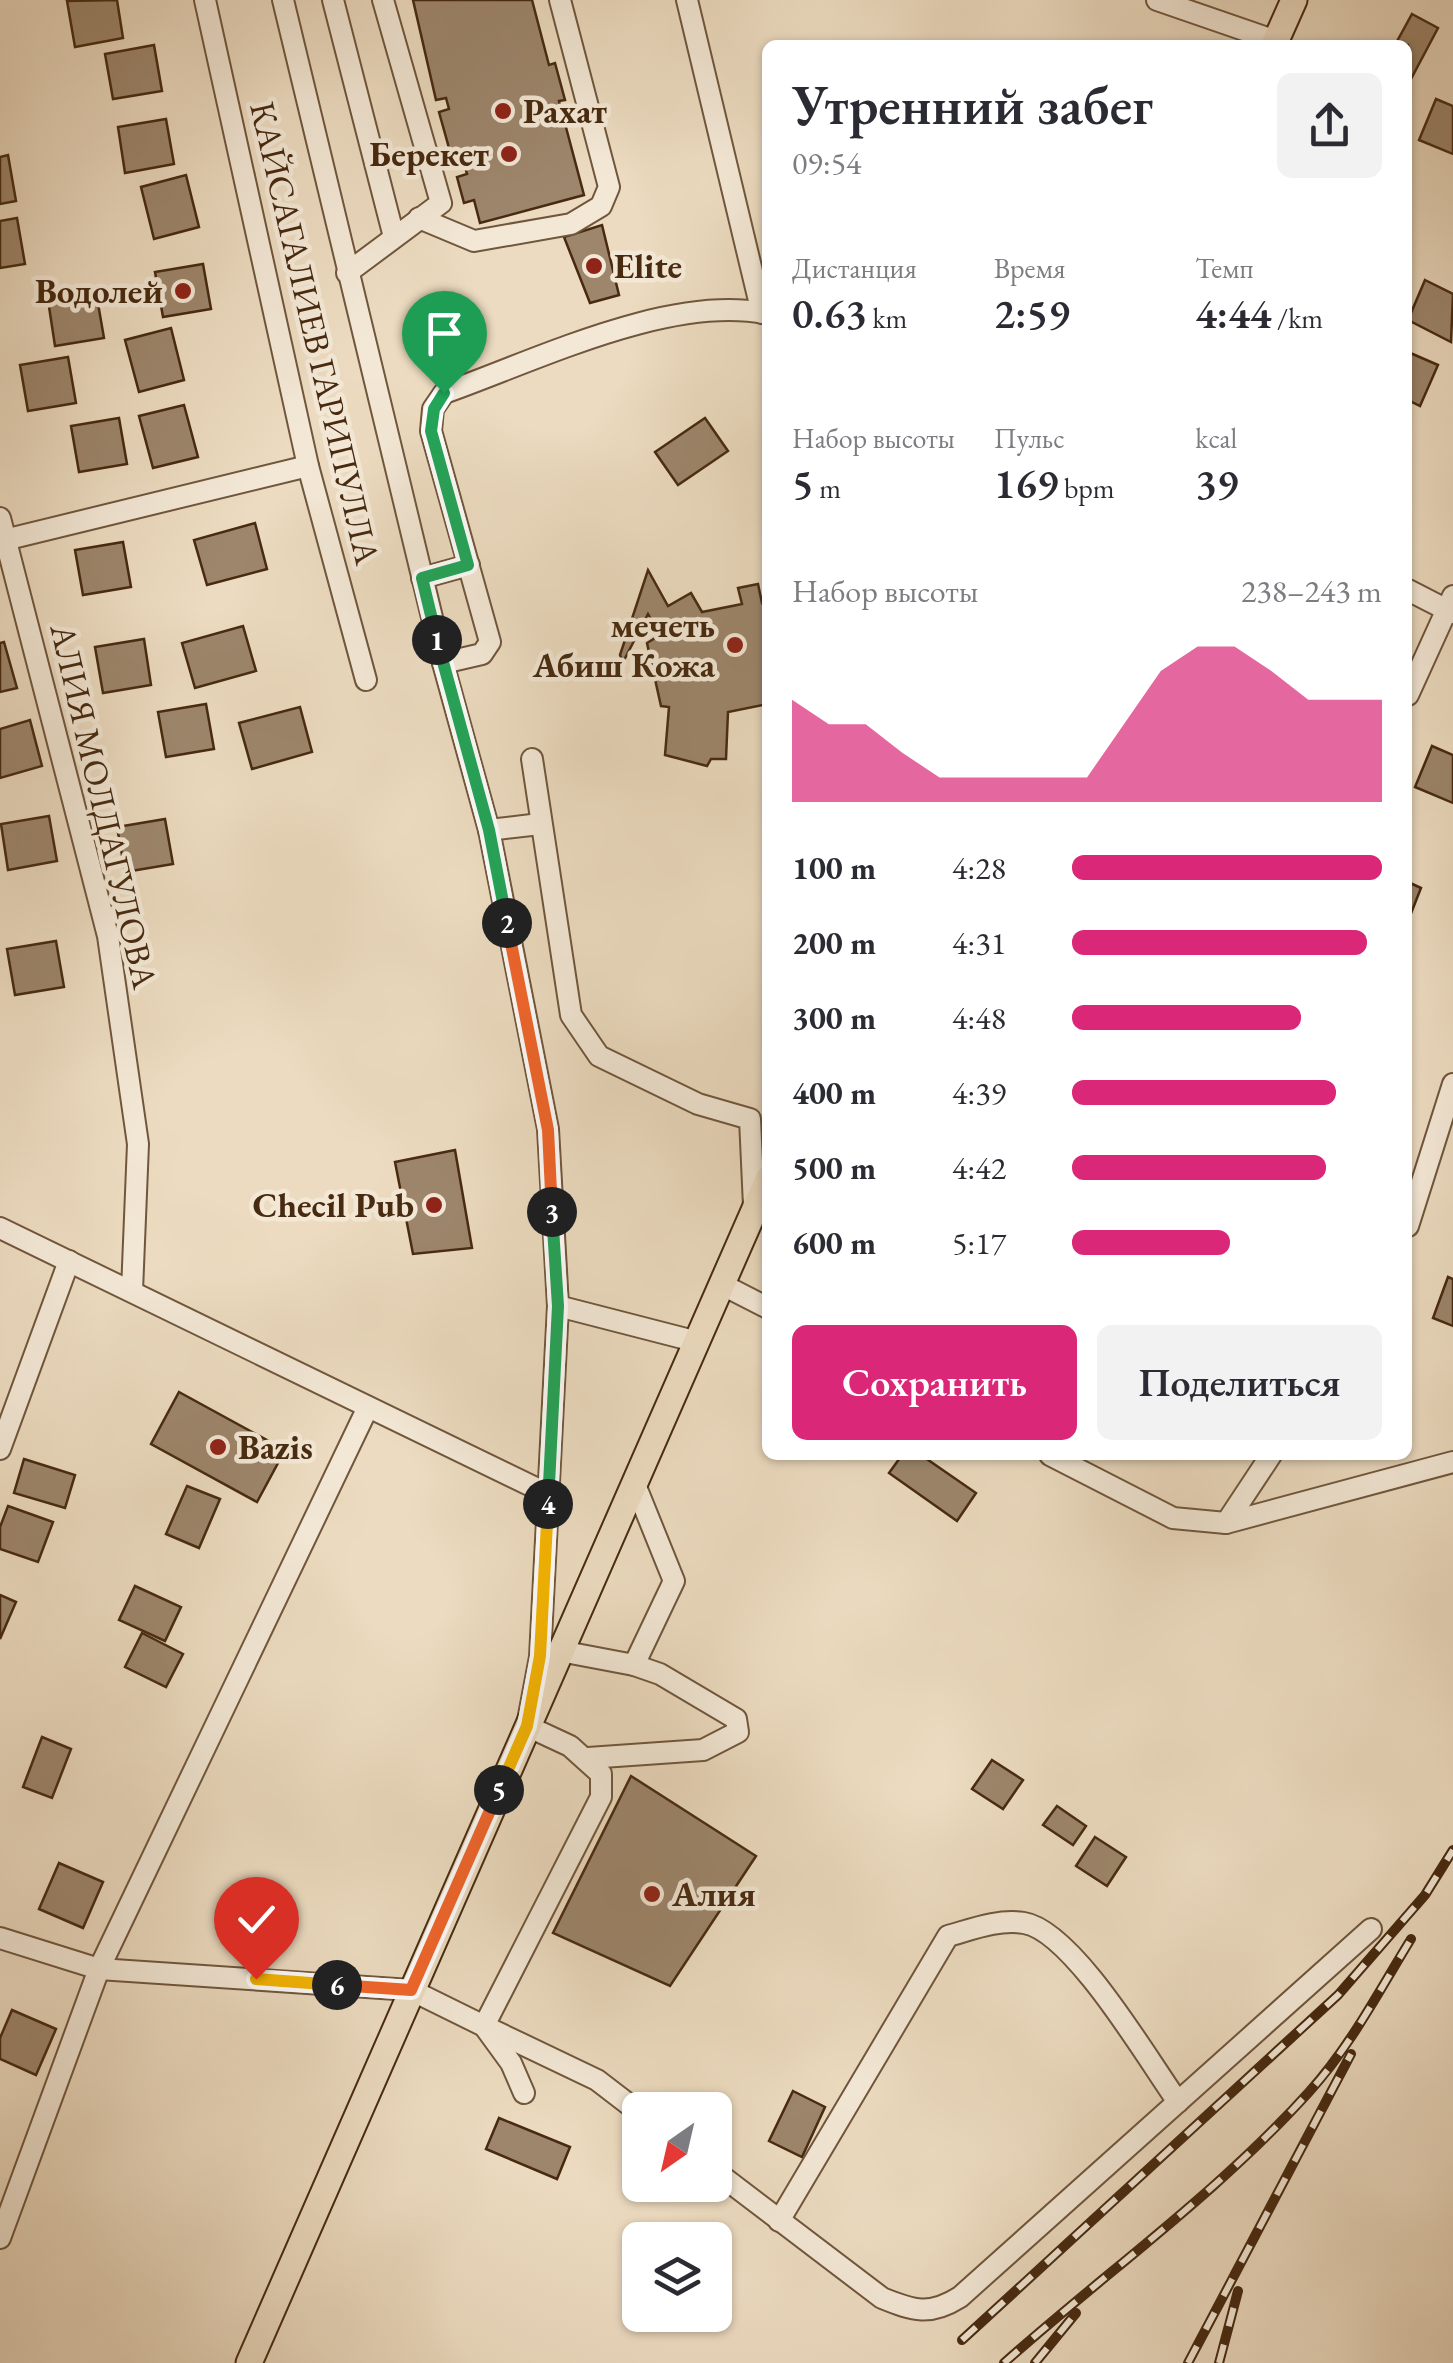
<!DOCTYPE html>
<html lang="ru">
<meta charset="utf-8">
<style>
:root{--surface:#fff;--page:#f2f2f3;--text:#2b2b33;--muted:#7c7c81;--accent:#db2777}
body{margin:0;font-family:"EB Garamond",serif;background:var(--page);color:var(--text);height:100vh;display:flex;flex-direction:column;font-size:38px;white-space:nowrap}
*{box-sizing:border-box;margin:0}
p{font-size:32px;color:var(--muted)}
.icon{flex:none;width:55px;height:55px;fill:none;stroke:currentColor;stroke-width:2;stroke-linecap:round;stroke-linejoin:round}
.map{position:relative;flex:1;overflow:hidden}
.sheet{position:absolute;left:762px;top:40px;width:650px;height:1420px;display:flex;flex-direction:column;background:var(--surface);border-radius:15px;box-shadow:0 2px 8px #0004}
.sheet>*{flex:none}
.needle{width:65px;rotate:214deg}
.controls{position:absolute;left:622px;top:2092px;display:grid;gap:20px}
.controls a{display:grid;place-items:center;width:110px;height:110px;border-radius:15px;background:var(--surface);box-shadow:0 2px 8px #0004;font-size:50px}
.pin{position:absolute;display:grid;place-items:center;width:85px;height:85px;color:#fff;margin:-102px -42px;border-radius:50% 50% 50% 0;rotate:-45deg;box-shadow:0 0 10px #0007}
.pin .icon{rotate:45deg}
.km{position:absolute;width:50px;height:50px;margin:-25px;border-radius:50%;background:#222;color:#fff;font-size:28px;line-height:50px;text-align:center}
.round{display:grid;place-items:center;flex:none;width:105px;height:105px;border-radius:15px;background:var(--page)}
.overview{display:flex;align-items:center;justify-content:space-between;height:170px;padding:0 30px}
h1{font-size:55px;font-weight:600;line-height:75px}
.metrics{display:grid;grid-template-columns:repeat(3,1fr);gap:15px;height:170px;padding:10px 30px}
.metrics div{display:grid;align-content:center}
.metrics b{font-size:42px;font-weight:600}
.metrics small{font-size:28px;font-weight:400}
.metrics p{font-size:28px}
.chart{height:280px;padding:20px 30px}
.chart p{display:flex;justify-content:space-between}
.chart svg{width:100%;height:180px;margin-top:10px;fill:var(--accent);opacity:.7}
.primary-button{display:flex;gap:20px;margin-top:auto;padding:20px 30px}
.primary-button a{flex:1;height:115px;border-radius:15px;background:var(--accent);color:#fff;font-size:40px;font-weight:600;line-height:115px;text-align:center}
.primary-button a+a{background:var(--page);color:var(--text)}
ul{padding:0 30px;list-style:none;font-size:32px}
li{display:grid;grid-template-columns:160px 120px 1fr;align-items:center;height:75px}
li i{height:25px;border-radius:12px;background:var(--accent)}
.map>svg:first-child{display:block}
.building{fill:#9d866c;stroke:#472a10;stroke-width:2.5}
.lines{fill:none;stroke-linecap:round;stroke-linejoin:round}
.minor-casing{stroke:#70563c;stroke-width:24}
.major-casing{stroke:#472a10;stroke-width:29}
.minor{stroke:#f3e8d6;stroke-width:20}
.major{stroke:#ecdbc0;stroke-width:25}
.rail-casing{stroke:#472a10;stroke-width:10}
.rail{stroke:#f3e8d6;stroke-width:6;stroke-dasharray:19;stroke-linecap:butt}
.split-1-casing{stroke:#fff;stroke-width:20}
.split-2-casing{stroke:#fff;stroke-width:20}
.split-3-casing{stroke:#fff;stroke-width:20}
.split-4-casing{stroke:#fff;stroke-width:20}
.split-5-casing{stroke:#fff;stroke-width:20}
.split-6-casing{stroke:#fff;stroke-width:20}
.split-7-casing{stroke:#fff;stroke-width:20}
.split-1{stroke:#22a559;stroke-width:12}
.split-2{stroke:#22a559;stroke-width:12}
.split-3{stroke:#f0652b;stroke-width:12}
.split-4{stroke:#22a559;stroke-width:12}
.split-5{stroke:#f5b400;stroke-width:12}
.split-6{stroke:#f0652b;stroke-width:12}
.split-7{stroke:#f5b400;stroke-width:12}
.poi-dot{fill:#8f2418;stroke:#f3e8d6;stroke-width:4}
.labels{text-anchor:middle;stroke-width:9;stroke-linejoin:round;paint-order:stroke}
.poi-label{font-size:35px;font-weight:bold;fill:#472a10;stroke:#f3e8d6;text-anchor:start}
.street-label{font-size:35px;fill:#472a10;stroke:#f3e8d6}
</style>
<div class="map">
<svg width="1453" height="2363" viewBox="0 0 1453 2363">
<rect width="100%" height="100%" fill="#ecdbc0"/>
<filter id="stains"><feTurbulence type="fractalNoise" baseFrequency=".002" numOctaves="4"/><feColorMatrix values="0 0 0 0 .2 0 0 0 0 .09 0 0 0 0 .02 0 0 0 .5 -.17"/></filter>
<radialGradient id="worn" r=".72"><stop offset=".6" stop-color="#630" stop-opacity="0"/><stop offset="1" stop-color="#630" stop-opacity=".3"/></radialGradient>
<g class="building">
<polygon points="117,0 123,38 75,47 67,1"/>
<polygon points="413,0 532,0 549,65 555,63 565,100 559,101 584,195 480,223 474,200 464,203 457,177 467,174 464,163 454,166 439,112 449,109 446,98 436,100"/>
<polygon points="1412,14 1438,28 1411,79 1408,45 1395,45"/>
<polygon points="154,45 162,91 113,99 105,54"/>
<polygon points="1436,99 1453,106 1453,154 1419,140"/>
<polygon points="166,119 174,164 125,173 118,127"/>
<polygon points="8,155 16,201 0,204 0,157"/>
<polygon points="186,175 199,227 154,239 141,187"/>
<polygon points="17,218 25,264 0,268 0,221"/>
<polygon points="602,225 619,295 590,303 564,237"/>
<polygon points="203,264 211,309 163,317 155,272"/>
<polygon points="1425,280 1453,294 1451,342 1408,320"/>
<polygon points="96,292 104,338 55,346 48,300"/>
<polygon points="171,328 184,380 139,392 125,340"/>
<polygon points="1408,352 1438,365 1420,406 1408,400"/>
<polygon points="68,357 76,403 28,411 20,365"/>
<polygon points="184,405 198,457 153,468 139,416"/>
<polygon points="119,418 127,464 79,472 71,426"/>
<polygon points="705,418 728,451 678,485 655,452"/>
<polygon points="255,523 267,569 207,585 194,540"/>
<polygon points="123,542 131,587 83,595 75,550"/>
<polygon points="648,570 668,606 691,593 702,612 742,604 738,588 758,584 762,603 768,602 768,704 728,712 726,759 711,759 707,766 665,755 669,707 661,706 647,643 660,635 648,614 623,662 620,655"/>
<polygon points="243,626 256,671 195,688 182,643"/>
<polygon points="144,639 151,685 103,693 95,647"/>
<polygon points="4,642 17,688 0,692 0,643"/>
<polygon points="206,704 214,749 166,757 158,712"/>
<polygon points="300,707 312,752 252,769 239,723"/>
<polygon points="30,720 42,766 0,778 0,729"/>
<polygon points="1432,746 1453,755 1453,803 1415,787"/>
<polygon points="49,816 57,861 8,870 1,824"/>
<polygon points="165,819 173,864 125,872 117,827"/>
<polygon points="1408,882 1421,888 1408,921"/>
<polygon points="56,941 64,987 15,995 7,949"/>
<polygon points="455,1150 472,1248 413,1254 395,1162"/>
<polygon points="1448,1277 1453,1279 1453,1326 1433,1318"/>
<polygon points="179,1392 285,1450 257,1502 151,1444"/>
<polygon points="902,1455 921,1455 976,1493 957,1521 889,1473"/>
<polygon points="24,1459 75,1475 65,1508 14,1493"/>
<polygon points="187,1486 220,1499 199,1548 166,1534"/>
<polygon points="8,1506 53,1522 38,1562 0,1549 0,1527"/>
<polygon points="135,1586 181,1607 165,1641 119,1620"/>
<polygon points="0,1595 16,1602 0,1639"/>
<polygon points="142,1633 183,1654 166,1687 125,1667"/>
<polygon points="42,1737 71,1749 52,1798 23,1787"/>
<polygon points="992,1760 1023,1780 1003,1809 972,1789"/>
<polygon points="631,1776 756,1856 670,1986 553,1933"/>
<polygon points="1057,1806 1086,1826 1073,1845 1043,1825"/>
<polygon points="1095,1837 1126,1857 1107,1886 1076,1866"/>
<polygon points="59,1863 103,1882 83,1928 39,1909"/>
<polygon points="12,2010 56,2029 36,2075 0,2059 0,2038"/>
<polygon points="793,2091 825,2107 802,2157 769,2141"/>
<polygon points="499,2118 570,2147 557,2179 486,2149"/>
</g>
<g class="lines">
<defs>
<g id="minor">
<polyline points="205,0 308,466 366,680"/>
<polyline points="283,0 443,663 489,830 548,1129 558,1306 540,1657 527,1726 570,1746 601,1774 601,1797 484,2026 597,2080 640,2113"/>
<polyline points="333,0 394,237"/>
<polyline points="687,0 762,313"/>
<polyline points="1157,0 1276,41"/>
<polyline points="419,218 474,241 571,224 601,206 609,187 560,0"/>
<polyline points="347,273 441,203 383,0"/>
<polyline points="0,518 108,936 138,1144 132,1291"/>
<polyline points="0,541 308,466"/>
<polyline points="422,578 469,565"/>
<polyline points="1408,590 1453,613"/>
<path d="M443,663L482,654L490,642L431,431L433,409L444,393C535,361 672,293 768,314"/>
<polyline points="1408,695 1453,596"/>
<polyline points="532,759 571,1015 599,1056 698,1104 750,1119 754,1206"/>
<polyline points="489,830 540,824"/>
<polyline points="1408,1226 1453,1084"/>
<polyline points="0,1228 548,1494"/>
<polyline points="721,1284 768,1308"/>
<polyline points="558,1306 694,1341"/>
<polyline points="0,1449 69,1261"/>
<polyline points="1050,1455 1173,1518 1226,1523 1453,1462"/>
<polyline points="1226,1523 1271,1455"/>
<polyline points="560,1651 634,1665 674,1581 634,1482"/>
<polyline points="588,1758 703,1750 738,1732 736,1719 660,1674 634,1665"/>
<polyline points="0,1938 99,1969 411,1990 484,2026 511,2063 524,2093"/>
<path d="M715,2171L882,2298C914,2311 930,2316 960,2297L1371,1929"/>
<path d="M779,2221L948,1936C973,1929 998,1919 1024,1923C1073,1931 1148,2060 1178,2102"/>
<polyline points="0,2238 99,1969 368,1407"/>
</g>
<g id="major">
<polyline points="1274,45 1294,0"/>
<polyline points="249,2363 768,1179"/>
</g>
</defs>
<use href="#minor" class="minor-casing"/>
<use href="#major" class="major-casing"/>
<use href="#minor" class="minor"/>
<use href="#major" class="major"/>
<defs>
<g id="rail">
<polyline points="962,2340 1338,1995 1425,1895 1453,1850"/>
<path d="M1004,2363C1105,2273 1218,2193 1309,2092C1350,2047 1379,1991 1411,1939"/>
<polyline points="1035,2363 1076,2313"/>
<polyline points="1188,2363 1351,2054"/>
<polyline points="1219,2363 1238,2291"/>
</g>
</defs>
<use href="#rail" class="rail-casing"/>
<use href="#rail" class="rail"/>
</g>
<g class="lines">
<defs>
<polyline id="split-1" points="437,640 422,578 468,565 431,431 434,409 444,393"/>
<polyline id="split-2" points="437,640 489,830 507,923"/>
<polyline id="split-3" points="507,923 548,1130 552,1212"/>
<polyline id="split-4" points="548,1504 558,1306 552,1212"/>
<polyline id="split-5" points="499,1790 527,1726 540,1656 548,1504"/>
<polyline id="split-6" points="337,1985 411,1990 499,1790"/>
<polyline id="split-7" points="256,1979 337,1985"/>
</defs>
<use href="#split-1" class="split-1-casing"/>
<use href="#split-2" class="split-2-casing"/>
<use href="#split-3" class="split-3-casing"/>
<use href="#split-4" class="split-4-casing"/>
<use href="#split-5" class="split-5-casing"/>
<use href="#split-6" class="split-6-casing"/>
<use href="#split-7" class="split-7-casing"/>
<use href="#split-1" class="split-1"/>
<use href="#split-2" class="split-2"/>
<use href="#split-3" class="split-3"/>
<use href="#split-4" class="split-4"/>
<use href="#split-5" class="split-5"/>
<use href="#split-6" class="split-6"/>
<use href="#split-7" class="split-7"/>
</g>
<g class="poi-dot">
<circle cx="503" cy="111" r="10"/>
<circle cx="509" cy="154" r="10"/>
<circle cx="594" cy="266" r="10"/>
<circle cx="183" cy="291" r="10"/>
<circle cx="735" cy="645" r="10"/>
<circle cx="434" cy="1205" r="10"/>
<circle cx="218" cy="1447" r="10"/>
<circle cx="652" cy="1894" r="10"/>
</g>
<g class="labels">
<g class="poi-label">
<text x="523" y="123">Рахат</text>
<text x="489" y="166" text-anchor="end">Берекет</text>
<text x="614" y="278">Elite</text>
<text x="163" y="303" text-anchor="end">Водолей</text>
<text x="715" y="637" text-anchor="end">мечеть<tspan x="715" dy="40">Абиш Кожа</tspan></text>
<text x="414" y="1217" text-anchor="end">Checil Pub</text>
<text x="238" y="1459">Bazis</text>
<text x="672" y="1906">Алия</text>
</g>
<g class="street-label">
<text transform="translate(315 333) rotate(77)" y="12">КАЙСАГАЛИЕВ ГАРИПУЛЛА</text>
<text transform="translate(104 806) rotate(77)" y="12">АЛИЯ МОЛДАГУЛОВА</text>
</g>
</g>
<rect width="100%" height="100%" filter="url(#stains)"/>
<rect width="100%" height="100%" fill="url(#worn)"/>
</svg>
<div class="controls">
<a><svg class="needle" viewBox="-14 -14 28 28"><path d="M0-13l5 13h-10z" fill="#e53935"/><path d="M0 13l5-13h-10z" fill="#7c7c81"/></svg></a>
<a><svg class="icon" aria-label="layers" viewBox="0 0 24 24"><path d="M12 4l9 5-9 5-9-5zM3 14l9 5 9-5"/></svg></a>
</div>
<div class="pin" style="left:444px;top:393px;background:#1e9e55"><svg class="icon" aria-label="arrive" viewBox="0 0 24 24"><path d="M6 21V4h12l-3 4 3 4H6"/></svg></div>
<div class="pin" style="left:256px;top:1979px;background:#d93025"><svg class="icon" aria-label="check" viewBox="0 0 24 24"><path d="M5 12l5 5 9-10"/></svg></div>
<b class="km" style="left:437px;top:640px">1</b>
<b class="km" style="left:507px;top:923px">2</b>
<b class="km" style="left:552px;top:1212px">3</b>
<b class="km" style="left:548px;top:1504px">4</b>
<b class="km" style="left:499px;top:1790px">5</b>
<b class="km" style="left:337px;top:1985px">6</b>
<section class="sheet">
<div class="overview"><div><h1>Утренний забег</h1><p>09:54</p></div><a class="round"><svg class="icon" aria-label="share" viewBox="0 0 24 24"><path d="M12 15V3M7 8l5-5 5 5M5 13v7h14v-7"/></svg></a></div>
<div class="metrics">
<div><p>Дистанция</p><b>0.63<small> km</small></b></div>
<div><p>Время</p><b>2:59</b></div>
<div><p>Темп</p><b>4:44<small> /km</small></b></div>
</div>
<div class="metrics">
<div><p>Набор высоты</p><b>5<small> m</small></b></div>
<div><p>Пульс</p><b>169<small> bpm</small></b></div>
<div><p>kcal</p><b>39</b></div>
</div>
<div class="chart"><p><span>Набор высоты</span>238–243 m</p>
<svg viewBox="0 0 160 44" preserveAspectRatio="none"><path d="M0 44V19L10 25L20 25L30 32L40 38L50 38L60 38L70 38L80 38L90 25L100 12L110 6L120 6L130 12L140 19L150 19L160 19V44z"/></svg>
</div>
<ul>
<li><b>100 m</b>4:28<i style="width:100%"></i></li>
<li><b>200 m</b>4:31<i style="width:95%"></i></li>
<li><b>300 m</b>4:48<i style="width:74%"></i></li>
<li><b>400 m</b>4:39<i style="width:85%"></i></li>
<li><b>500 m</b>4:42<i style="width:82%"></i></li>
<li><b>600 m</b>5:17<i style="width:51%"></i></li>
</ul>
<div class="primary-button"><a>Сохранить</a><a>Поделиться</a></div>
</section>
</div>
